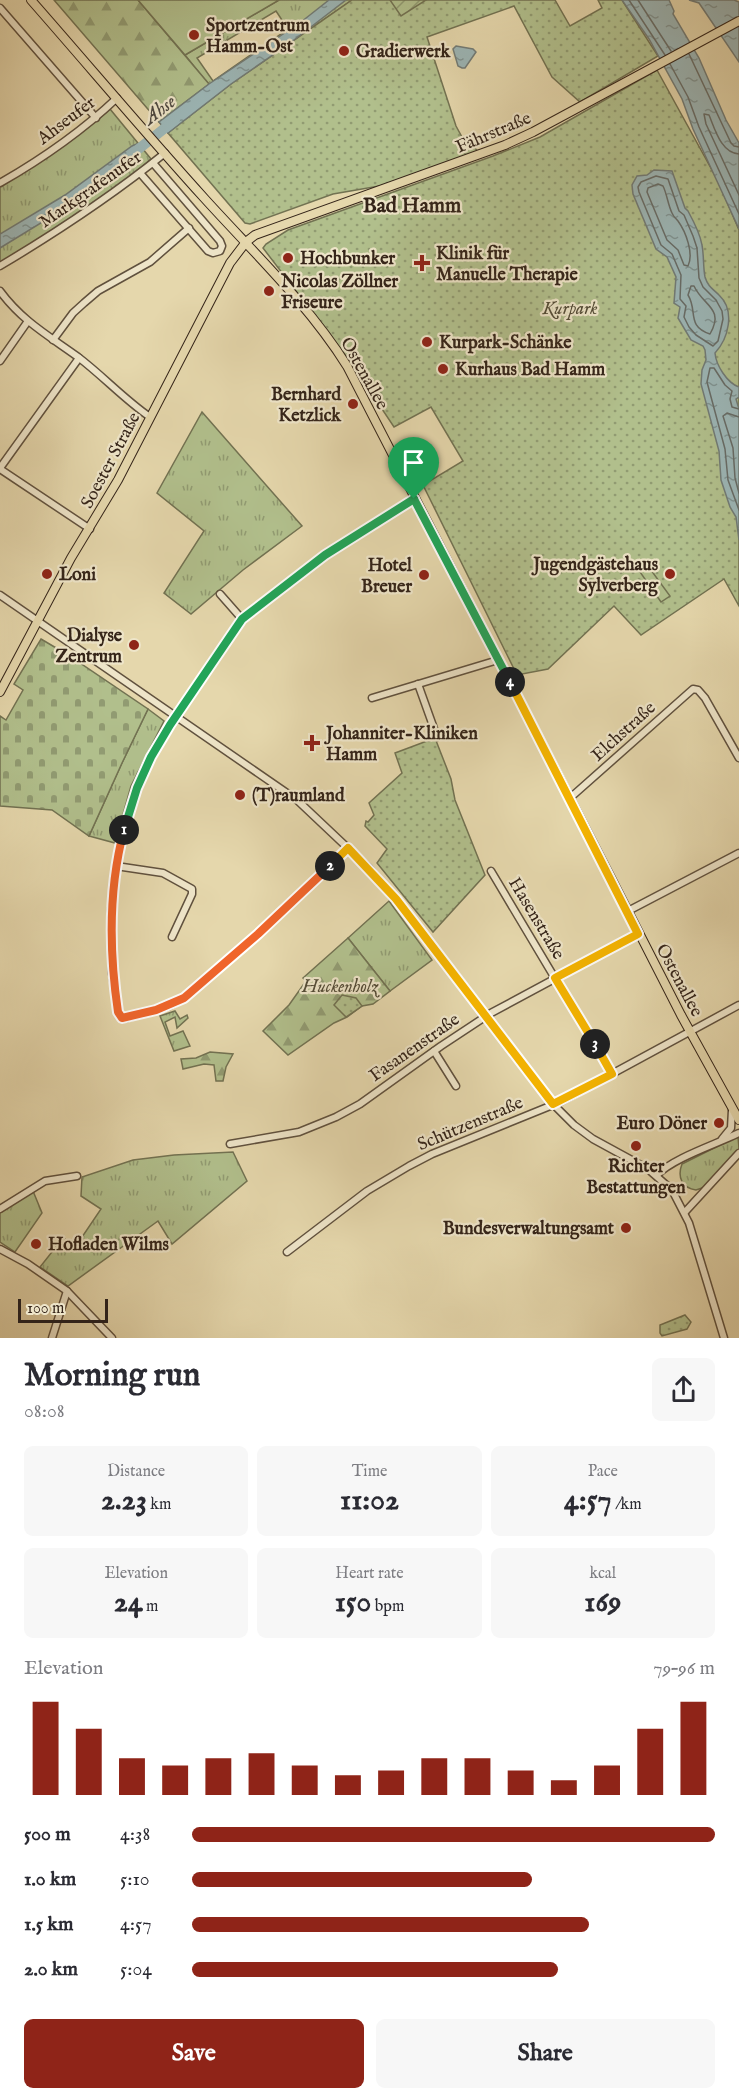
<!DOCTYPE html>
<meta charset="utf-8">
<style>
:root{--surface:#fff;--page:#f7f7f7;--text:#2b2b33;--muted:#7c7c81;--accent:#8f2418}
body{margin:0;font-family:"IM FELL English",serif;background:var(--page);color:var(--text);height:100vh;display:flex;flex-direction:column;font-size:22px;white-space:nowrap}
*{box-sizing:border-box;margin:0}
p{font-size:20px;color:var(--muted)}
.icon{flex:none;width:33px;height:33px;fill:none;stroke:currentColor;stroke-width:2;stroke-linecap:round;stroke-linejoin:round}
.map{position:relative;height:1338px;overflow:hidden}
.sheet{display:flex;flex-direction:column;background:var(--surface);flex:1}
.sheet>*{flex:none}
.scale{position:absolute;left:18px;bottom:15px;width:90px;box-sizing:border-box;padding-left:6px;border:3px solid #342419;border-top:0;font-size:16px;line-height:21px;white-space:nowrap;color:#342419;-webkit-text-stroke:4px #eee5c9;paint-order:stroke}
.pin{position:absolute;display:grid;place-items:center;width:51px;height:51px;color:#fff;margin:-62px -26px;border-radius:50% 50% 50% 0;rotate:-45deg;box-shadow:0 0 6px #0007}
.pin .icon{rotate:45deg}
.km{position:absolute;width:30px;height:30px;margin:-15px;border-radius:50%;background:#222;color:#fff;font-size:16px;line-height:30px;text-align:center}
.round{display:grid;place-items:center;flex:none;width:63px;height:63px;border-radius:9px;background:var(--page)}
.summary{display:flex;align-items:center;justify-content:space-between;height:102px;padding:0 24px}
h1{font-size:33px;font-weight:700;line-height:45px}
.stats{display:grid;grid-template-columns:repeat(3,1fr);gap:9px;height:102px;padding:6px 24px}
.stats div{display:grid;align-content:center;border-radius:9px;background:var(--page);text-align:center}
.stats b{font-size:30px;font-weight:700}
.stats small{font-size:16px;font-weight:400}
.stats p{font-size:16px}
.chart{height:168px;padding:12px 24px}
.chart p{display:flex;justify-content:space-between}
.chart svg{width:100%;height:108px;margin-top:6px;stroke:var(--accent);stroke-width:6}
.button{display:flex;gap:12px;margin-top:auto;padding:12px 24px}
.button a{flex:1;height:69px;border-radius:9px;background:var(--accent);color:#fff;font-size:24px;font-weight:700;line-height:69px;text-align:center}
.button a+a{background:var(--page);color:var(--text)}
ul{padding:0 24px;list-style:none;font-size:20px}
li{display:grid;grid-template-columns:96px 72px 1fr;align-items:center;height:45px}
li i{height:15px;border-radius:8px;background:var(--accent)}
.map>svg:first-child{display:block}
.grass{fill:url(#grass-tufts);stroke:#727252;stroke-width:1.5;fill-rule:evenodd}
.forest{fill:url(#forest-firs);stroke:#727252;stroke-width:1.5}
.cemetery{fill:url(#cemetery-stones);stroke:#727252;stroke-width:1.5}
.park{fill:url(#park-dots);stroke:#727252;stroke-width:1.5}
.garden{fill:url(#garden-furrows);stroke:#727252;stroke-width:1.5}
.pitch{fill:#b1bf8c;stroke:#727252;stroke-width:1.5}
.water{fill:url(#water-ripples);stroke:#727c77;stroke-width:1.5}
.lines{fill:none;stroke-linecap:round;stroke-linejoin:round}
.shore{stroke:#686d68;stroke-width:1.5}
.river{stroke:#9cb6b6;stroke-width:10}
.minor-casing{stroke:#60513e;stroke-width:9}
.major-casing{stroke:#342419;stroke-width:10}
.minor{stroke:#eee5c9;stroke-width:6}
.major{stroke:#e5d7ac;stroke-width:8}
.split-1-casing{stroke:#fff;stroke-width:12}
.split-2-casing{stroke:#fff;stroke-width:12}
.split-3-casing{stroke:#fff;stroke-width:12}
.split-4-casing{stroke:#fff;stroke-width:12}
.split-5-casing{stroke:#fff;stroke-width:12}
.split-1{stroke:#22a559;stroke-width:8}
.split-2{stroke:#f0652b;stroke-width:8}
.split-3{stroke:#f5b400;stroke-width:8}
.split-4{stroke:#f5b400;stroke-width:8}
.split-5{stroke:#22a559;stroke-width:8}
.poi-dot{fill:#8f2418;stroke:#eee5c9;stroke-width:2}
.labels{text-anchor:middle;stroke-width:4.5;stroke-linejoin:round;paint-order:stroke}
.poi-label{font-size:18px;font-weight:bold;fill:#342419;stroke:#eee5c9;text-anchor:start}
.street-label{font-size:18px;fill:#342419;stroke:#eee5c9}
.park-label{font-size:18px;font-style:italic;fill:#534b36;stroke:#eee5c9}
.water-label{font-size:20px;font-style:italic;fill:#4e4840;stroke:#eee5c9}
.quarter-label{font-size:21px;font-weight:bold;fill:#342419;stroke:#eee5c9}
</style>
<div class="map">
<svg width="739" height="1338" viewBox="0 0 739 1338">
<defs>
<pattern id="grass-tufts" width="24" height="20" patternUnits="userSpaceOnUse" patternTransform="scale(1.5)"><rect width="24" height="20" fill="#b1bf8c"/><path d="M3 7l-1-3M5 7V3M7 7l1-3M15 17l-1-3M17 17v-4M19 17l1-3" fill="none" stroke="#919b72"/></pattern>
<pattern id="forest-firs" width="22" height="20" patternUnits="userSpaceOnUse" patternTransform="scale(1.5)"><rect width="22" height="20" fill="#b1bf8c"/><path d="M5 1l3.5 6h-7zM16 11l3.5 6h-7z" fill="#919b72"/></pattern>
<pattern id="cemetery-stones" width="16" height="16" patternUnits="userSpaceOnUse" patternTransform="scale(1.5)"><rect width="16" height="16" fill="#b1bf8c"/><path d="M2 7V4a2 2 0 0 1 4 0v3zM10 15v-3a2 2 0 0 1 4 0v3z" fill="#919b72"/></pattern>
<pattern id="park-dots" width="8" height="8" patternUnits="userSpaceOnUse" patternTransform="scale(1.5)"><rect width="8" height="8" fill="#b1bf8c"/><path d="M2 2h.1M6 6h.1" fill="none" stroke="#919b72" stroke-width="1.8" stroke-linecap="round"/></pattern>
<pattern id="garden-furrows" width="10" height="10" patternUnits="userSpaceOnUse" patternTransform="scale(1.5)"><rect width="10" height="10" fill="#b1bf8c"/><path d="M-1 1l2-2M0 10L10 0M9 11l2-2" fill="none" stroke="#919b72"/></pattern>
<pattern id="water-ripples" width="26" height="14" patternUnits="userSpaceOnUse" patternTransform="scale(1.5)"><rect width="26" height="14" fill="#9cb6b6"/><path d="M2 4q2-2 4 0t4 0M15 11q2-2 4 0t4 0" fill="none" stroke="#809493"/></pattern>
</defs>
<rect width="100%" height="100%" fill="#e5d7ac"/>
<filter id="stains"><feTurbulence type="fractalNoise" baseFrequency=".00333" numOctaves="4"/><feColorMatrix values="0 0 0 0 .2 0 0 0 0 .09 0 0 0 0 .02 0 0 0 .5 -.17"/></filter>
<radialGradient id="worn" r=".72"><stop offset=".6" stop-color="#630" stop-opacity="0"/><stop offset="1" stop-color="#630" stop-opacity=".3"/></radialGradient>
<g class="grass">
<path d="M279,0H352L231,84L168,133L159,122L209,85L185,55ZM276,11L288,29L213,81L197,58Z"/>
<polygon points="110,109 151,159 118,187 0,265 0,185 101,117"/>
<polygon points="202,412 302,526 243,570 191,614 164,593 204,531 157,493"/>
<polygon points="148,709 164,721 131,786 115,843 89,836 122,763"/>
<polygon points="389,901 432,960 390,991 348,938"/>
<polygon points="175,1011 180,1019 187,1015 188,1018 177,1028 175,1017 165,1022 170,1036 183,1031 190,1046 174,1051 160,1016"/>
<path d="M738,1136L739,1149L705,1187L696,1190C682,1188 677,1177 682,1164Z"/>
<polygon points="233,1152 247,1181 172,1244 158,1221 68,1286 40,1267 63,1238 76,1246 101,1209 81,1196 82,1177 133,1160 174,1155"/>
<polygon points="33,1191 42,1213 15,1252 0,1242 0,1213"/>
</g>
<g class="forest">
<polygon points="54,0 138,0 209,84 159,122"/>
<polygon points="348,938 390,991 373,1004 362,1006 347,1017 334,1023 288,1055 263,1031 289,1005 306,981 303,978"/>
<polygon points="210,1052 233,1054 226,1067 223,1081 216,1081 214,1065 204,1064 183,1069 181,1059 196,1058"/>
</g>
<polygon class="cemetery" points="41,639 68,655 148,709 122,763 89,836 52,810 0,806 0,716 6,720 23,690 14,684"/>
<g class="park">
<polygon points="352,0 555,0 570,26 602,8 598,0 622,0 658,56 580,102 552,77 514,6 427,37 456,126 462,137 479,152 391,184 333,194 250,224 245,223 168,133 231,84"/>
<polygon points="657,70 718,181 739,230 739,606 724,579 641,635 614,606 548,669 517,675 423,485 463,461 431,407 394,427 352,364 263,248 266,244 288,230 493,156 540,137"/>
<polygon points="435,738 451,779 455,800 485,875 433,932 377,863 387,849 365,826 366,821 368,822 374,815 369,803 402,773 395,753"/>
<polygon points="342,995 356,998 362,1006 346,1017 334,1005"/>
<polygon points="685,1315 691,1322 687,1329 662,1336 660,1333 660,1325"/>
</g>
<polygon class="garden" points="390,0 426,0 401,16"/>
<g class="pitch">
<polygon points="138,0 279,0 185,55"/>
<polygon points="648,566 670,596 661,602 640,572"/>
</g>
<g class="water">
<polygon points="329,0 346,0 290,43 231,84 168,133 159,122 209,84 301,22"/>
<polygon points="622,0 669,0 674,11 673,14 699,58 726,120 739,143 739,229 693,129 682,99 649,39"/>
<polygon points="689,0 734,0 739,2 739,62 699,3"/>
<polygon points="456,46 473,49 476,52 465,68 462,68 458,66 453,49"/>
<polygon points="137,144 142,149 72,204 0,248 0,234 65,195 132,146"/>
<path d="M654,170L672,171L685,208L688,211C694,222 700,233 702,245C704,255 703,267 705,277C708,287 713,289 719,295C736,311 728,339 715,353C716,365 727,383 739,387V397L736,399L739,409V540L736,517L730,507L721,480L719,451L701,384L702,370L706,360L705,350L703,346L691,340L678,318L680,307L674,303L676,277L667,257L656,249L633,194L632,185L637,176L647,175Z"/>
</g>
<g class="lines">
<g class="shore">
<polyline points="629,0 665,55"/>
<polyline points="638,0 671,51"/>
<polyline points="689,54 731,143 734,146 739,147"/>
<polyline points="670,64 688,97 699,127 739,214"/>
<path d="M739,154C721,153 715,129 709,115L704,114L706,124L739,195"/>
<polygon points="656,176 668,179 679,211 684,215 693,236 697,248 699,278 703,287 716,300 722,311 723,319 718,341 713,346 696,335 689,327 684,317 686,306 680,299 681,275 672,254 661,245 639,192 638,187 641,182"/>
<path d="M658,184L663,186C667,194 668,205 672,213C675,219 674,216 678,221C686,232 694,254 688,266L684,265L678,250L667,240L647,192L648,188Z"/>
<path d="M691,286H694C703,306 725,308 710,334C686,326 698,311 688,295Z"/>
<polyline points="739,409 732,407 730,399 732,391 725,385 714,368 710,368 707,382 725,449 728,480 739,510"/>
<polyline points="739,417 727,413 723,416 733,448 735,478 739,493"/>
</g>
<polyline class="river" points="131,155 175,120"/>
<defs>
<g id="minor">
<polyline points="0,8 96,118"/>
<polyline points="140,173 208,251 213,253 220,251 222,246 220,241 153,163"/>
<path d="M0,183C42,159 81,132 117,98"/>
<path d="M0,266C57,232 113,195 165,153"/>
<path d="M0,291C22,321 49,336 78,357C103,376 125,400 150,417"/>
<polyline points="53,340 73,313 84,303 98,291 150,262 189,228"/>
<polyline points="0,361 28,321"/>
<polyline points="0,468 79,358"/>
<polyline points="0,469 90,529"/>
<polyline points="220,594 242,619"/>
<polyline points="0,595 297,800 369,868 454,973 553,1104 574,1125 593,1139 648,1169 672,1190 689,1223 724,1338"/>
<polyline points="418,684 437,737"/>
<polyline points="372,698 498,660"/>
<polyline points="570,798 693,689 698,690 705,698 739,758"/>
<polyline points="348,848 258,934 184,998 169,1006 144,1013 127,1018 119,1015 112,973 111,934 111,911 116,866 127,818 137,788 151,757 170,725 242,619 325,555 414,499"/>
<polyline points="116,866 163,873 192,889 192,894 172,937"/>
<polyline points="491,871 612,1074"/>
<polyline points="628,911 739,853"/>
<polyline points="434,1051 456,1086"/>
<polyline points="722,1139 731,1128 732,1110"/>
<polyline points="230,1144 299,1132 336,1117 360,1104 441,1046 491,1013 638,934"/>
<path d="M657,1175C673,1158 717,1144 739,1133"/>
<polyline points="0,1209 45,1181 77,1176"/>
<polyline points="685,1212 739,1153"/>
<polyline points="0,1249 28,1264 67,1291 112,1338"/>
<polyline points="287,1252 367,1191 409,1166 432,1154 560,1102 739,1005"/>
<polyline points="52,1338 67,1291"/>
</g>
<g id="major">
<path d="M31,0C89,66 146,134 205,199C254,253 308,304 347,366L610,876L681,1015L739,1120"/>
<polyline points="0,692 71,558 118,480 230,263 246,242 255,235 505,145 533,132 739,21"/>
</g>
</defs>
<use href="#minor" class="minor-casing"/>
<use href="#major" class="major-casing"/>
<use href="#minor" class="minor"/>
<use href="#major" class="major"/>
</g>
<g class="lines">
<defs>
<polyline id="split-1" points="124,830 137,788 151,757 170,725 242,619 325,555 414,499"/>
<path id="split-2" d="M124,830C108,890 109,951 118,1012L122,1018L156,1010L184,998L258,934L330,866"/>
<polyline id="split-3" points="330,866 348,848 396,899 553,1104 612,1074 595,1044"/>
<polyline id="split-4" points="510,682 638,934 555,978 595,1044"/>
<polyline id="split-5" points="414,499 510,682"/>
</defs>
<use href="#split-1" class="split-1-casing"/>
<use href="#split-2" class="split-2-casing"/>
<use href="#split-3" class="split-3-casing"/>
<use href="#split-4" class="split-4-casing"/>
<use href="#split-5" class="split-5-casing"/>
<use href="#split-1" class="split-1"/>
<use href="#split-2" class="split-2"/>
<use href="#split-3" class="split-3"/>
<use href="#split-4" class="split-4"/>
<use href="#split-5" class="split-5"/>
</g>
<g class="poi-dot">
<circle cx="194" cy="35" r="6"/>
<circle cx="344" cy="51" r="6"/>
<circle cx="288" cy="258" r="6"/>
<path d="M419 254h6v6h6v6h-6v6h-6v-6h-6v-6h6z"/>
<circle cx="269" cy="291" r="6"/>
<circle cx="427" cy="342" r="6"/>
<circle cx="443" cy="369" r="6"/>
<circle cx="353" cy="404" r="6"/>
<circle cx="47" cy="574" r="6"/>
<circle cx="670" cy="574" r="6"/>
<circle cx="424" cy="575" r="6"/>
<circle cx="134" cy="645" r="6"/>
<path d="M309 734h6v6h6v6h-6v6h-6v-6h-6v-6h6z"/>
<circle cx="240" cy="795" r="6"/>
<circle cx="719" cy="1123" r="6"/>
<circle cx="636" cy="1146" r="6"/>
<circle cx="626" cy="1228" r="6"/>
<circle cx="36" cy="1244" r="6"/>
</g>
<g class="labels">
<g class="poi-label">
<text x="206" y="31">Sportzentrum<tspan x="206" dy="21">Hamm-Ost</tspan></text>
<text x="356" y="57">Gradierwerk</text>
<text x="436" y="259">Klinik für<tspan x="436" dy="21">Manuelle Therapie</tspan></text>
<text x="300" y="264">Hochbunker</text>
<text x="281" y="287">Nicolas Zöllner<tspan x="281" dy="21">Friseure</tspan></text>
<text x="439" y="348">Kurpark-Schänke</text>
<text x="455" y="375">Kurhaus Bad Hamm</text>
<text x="341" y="400" text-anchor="end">Bernhard<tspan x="341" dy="21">Ketzlick</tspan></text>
<text x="658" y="570" text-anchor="end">Jugendgästehaus<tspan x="658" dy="21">Sylverberg</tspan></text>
<text x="412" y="571" text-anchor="end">Hotel<tspan x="412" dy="21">Breuer</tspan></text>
<text x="59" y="580">Loni</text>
<text x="122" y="641" text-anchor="end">Dialyse<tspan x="122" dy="21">Zentrum</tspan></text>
<text x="326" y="739">Johanniter-Kliniken<tspan x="326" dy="21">Hamm</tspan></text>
<text x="252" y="801">(T)raumland</text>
<text x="707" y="1129" text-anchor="end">Euro Döner</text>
<text x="636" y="1172" text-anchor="middle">Richter<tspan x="636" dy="21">Bestattungen</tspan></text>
<text x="614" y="1234" text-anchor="end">Bundesverwaltungsamt</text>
<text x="48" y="1250">Hofladen Wilms</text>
</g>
<g class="street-label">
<text transform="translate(66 120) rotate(-37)" y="6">Ahseufer</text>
<text transform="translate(493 132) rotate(-23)" y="6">Fährstraße</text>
<text transform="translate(90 189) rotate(-35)" y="6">Markgrafenufer</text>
<text transform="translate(365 373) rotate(61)" y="6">Ostenallee</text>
<text transform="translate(110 460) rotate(-62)" y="6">Soester Straße</text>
<text transform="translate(623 731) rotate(-42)" y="6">Elchstraße</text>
<text transform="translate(537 918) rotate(59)" y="6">Hasenstraße</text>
<text transform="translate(680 980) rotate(62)" y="6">Ostenallee</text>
<text transform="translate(414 1047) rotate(-35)" y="6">Fasanenstraße</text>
<text transform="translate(470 1123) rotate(-23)" y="6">Schützenstraße</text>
</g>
<g class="park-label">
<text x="570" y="314">Kurpark</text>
<text x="340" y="992">Huckenholz</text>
</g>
<g class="water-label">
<text transform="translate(159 109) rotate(-38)" y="7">Ahse</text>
</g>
<g class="quarter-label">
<text x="412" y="212">Bad Hamm</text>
</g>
</g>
<rect width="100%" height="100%" filter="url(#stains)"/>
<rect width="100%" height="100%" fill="url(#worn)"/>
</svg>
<div class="scale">100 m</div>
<div class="pin" style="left:414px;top:499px;background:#1e9e55"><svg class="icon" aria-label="arrive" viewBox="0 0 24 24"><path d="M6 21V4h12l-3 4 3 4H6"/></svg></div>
<b class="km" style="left:124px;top:830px">1</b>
<b class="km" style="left:330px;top:866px">2</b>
<b class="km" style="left:595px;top:1044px">3</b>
<b class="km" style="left:510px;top:682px">4</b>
</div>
<section class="sheet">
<div class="summary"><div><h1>Morning run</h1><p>08:08</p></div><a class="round"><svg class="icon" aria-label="share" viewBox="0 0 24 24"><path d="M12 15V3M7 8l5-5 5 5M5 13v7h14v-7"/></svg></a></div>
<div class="stats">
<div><p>Distance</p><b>2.23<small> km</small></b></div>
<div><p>Time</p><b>11:02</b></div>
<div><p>Pace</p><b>4:57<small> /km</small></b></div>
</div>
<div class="stats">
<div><p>Elevation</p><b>24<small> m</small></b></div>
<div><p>Heart rate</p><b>150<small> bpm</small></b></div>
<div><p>kcal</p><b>169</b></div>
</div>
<div class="chart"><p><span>Elevation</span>79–96 m</p>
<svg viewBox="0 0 160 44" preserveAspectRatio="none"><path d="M5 44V6M15 44V17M25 44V29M35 44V32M45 44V29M55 44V27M65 44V32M75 44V36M85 44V34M95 44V29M105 44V29M115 44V34M125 44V38M135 44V32M145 44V17M155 44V6"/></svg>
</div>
<ul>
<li><b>500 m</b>4:38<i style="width:100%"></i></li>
<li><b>1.0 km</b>5:10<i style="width:65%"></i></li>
<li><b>1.5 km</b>4:57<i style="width:76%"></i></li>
<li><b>2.0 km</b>5:04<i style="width:70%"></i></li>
</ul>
<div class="button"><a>Save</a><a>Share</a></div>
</section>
